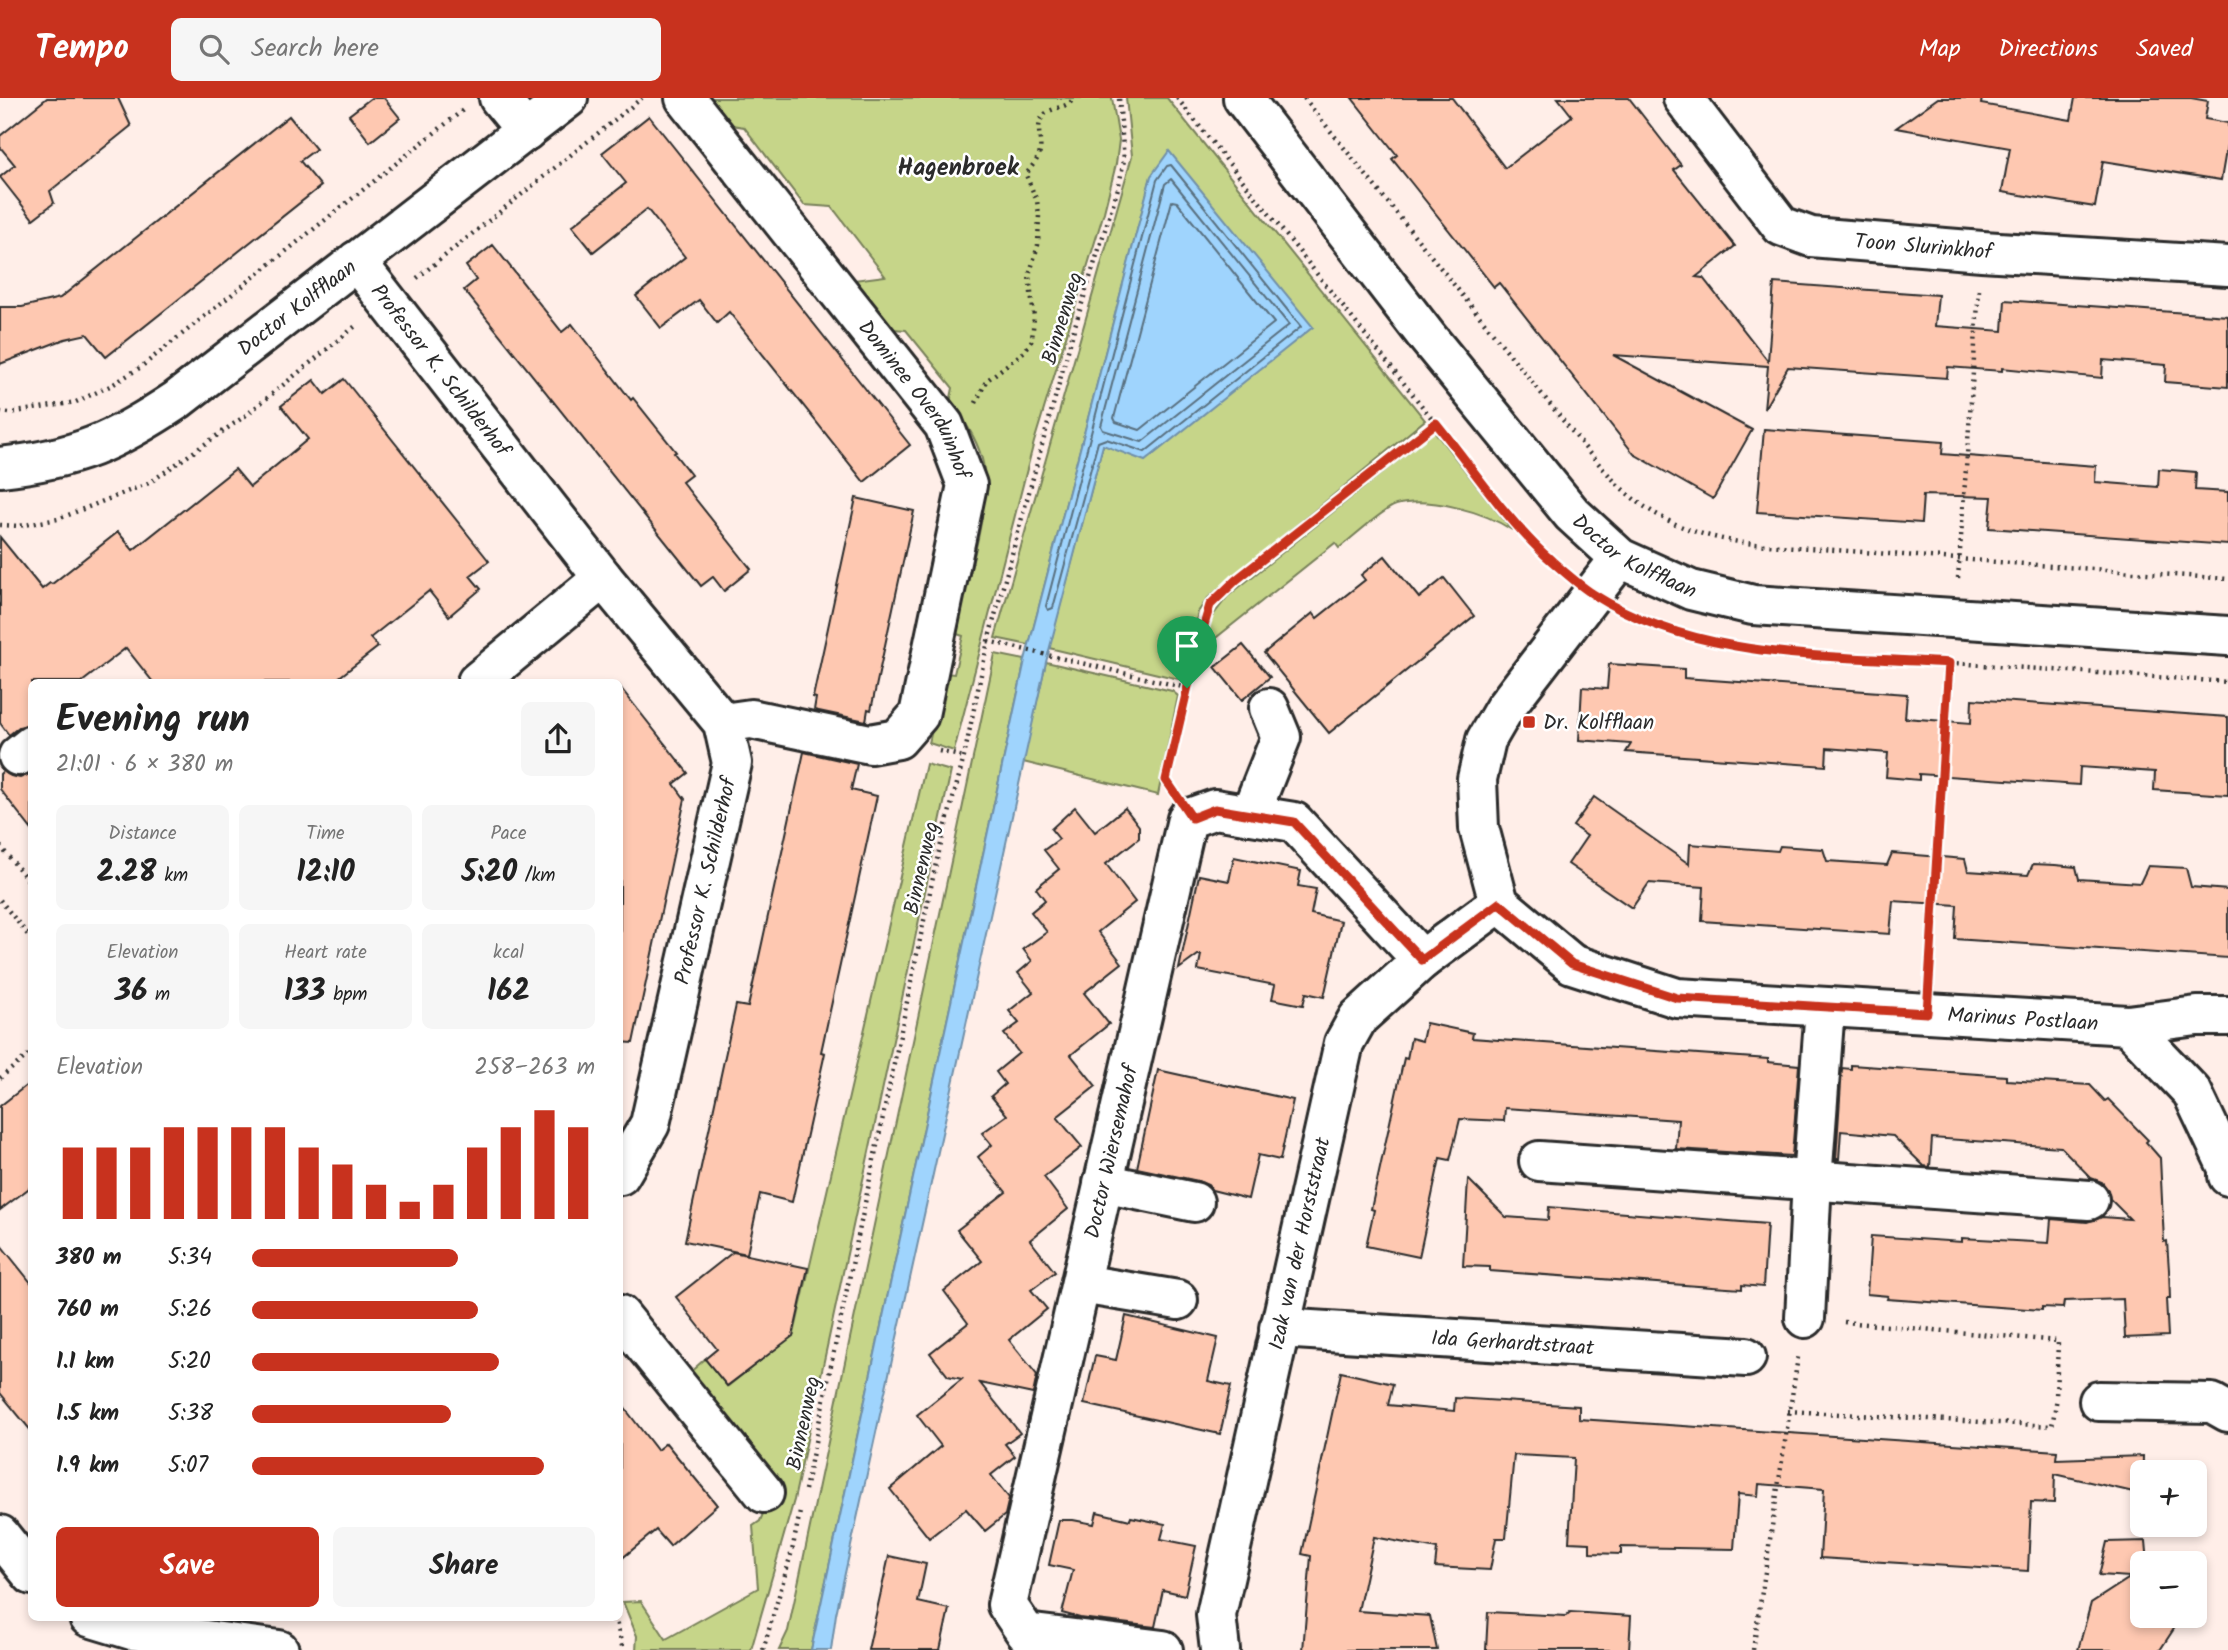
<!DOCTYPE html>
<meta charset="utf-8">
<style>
:root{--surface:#fff;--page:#f6f6f6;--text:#222;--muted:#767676;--accent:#c8321e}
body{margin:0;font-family:Kalam,sans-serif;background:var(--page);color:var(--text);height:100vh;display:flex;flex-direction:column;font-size:26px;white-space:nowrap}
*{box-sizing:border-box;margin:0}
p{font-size:23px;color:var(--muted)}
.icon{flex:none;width:38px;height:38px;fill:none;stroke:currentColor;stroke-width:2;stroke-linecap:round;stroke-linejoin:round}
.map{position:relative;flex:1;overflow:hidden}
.drawer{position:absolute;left:28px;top:581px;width:595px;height:942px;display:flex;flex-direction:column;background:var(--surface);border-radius:10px;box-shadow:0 4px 10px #0003}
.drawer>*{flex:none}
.buttons{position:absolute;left:2130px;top:1362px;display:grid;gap:14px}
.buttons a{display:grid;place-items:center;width:77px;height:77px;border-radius:10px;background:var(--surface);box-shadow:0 4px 10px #0003;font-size:35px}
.pin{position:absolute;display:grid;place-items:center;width:60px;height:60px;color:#fff;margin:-72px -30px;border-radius:50% 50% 50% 0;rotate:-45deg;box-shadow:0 0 7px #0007}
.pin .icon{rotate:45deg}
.round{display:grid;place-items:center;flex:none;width:74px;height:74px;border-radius:10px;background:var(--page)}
.summary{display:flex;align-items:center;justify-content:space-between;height:119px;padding:0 28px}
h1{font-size:38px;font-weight:700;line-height:52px}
.figures{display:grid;grid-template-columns:repeat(3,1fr);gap:10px;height:119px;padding:7px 28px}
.figures div{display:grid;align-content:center;border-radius:10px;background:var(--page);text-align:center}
.figures b{font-size:30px;font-weight:700}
.figures small{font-size:19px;font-weight:400}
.figures p{font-size:19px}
.chart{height:196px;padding:14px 28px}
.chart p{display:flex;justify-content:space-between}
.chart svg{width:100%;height:126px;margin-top:7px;stroke:var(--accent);stroke-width:6}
.primary-button{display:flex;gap:14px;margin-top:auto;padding:14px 28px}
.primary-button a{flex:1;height:80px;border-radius:10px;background:var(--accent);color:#fff;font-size:28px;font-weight:700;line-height:80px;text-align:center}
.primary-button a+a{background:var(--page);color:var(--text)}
ul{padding:0 28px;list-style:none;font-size:23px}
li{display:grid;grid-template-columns:112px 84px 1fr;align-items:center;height:52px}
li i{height:18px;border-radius:9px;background:var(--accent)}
header{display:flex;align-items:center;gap:42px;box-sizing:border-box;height:98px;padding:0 35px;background:var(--accent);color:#fff}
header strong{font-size:33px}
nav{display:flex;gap:38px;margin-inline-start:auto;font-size:24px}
.search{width:490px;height:63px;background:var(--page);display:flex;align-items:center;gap:18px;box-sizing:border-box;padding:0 24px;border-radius:10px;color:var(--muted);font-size:26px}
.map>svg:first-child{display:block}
.green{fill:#c6d589;stroke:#78805a;stroke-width:2}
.water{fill:#9fd4fd;stroke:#7190a9;stroke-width:2}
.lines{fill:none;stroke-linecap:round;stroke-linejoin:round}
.shore{stroke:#596f7f;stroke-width:2}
.building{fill:#fec8b1;stroke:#2b2b2b;stroke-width:2}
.minor-casing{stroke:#2b2b2b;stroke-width:44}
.path{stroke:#2b2b2b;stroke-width:4.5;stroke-dasharray:2 5;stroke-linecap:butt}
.minor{stroke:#fff;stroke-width:38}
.route-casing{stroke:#fff;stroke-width:14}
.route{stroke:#c8321e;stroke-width:9}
.poi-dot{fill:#c8321e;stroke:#fff;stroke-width:2.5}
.labels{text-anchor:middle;stroke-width:5;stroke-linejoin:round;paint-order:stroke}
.street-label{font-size:21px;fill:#2b2b2b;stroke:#fff}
.poi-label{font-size:21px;fill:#2b2b2b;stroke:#fff;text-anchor:start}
.quarter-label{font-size:24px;font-weight:bold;fill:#2b2b2b;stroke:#fff}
</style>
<header>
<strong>Tempo</strong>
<div class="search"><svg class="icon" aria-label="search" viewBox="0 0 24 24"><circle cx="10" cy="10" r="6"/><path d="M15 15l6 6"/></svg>Search here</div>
<nav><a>Map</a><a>Directions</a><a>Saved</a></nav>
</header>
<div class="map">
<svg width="2228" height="1552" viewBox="0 0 2228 1552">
<rect width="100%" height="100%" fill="#ffeee8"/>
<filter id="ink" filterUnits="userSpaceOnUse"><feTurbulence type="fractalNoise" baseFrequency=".0143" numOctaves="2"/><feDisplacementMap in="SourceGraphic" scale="14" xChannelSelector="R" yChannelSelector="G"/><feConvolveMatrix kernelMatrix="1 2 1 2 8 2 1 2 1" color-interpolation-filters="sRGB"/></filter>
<g filter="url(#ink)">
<g class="green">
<path d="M711,0H1112L1119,42L1116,66L1104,114L1034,344L954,653L929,645L945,575L954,576L963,538L954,535C965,490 994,403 982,361C976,339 964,322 950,305L953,290L906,232L893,231L854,182L885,178L832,109L804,107L744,29L732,27Z"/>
<polygon points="1126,0 1167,0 1425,322 1208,500 1198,514 1183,582 1049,550 1103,347 1151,79 1029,547 995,540 1132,58"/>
<path d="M1434,333L1512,432C1485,414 1429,398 1396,407C1384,410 1351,441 1339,450L1335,445L1212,543V549L1201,557L1211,520L1228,498Z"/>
<polygon points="995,556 1025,562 811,1552 779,1552 788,1533"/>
<polygon points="1046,564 1172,593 1178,598 1158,697 1023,664"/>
<polygon points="926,666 951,673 794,1402 751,1552 636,1552 637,1538 623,1504 641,1503 666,1541 758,1490 753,1428 760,1423 776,1384 689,1275 705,1261 728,1288 794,1236"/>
</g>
<polygon class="water" points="1169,53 1313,229 1145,363 1103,347 1046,564 836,1516 831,1552 811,1552 1025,562 1151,78"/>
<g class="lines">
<g class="shore">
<polygon points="1171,67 1301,229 1145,354 1106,341 1098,344 1053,510 1048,512 1046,508 1157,82 1167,68"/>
<polygon points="1171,81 1289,227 1142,344 1103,332 1101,328 1165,86"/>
<polygon points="1172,103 1177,104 1274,225 1140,332 1116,324 1114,320"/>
</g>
</g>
<g class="building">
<polygon points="47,0 118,0 131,28 50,93 54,105 33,121 0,79 15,67 0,49 0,38"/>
<polygon points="371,0 384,0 400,20 370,44 349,17"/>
<polygon points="1352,0 1452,0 1505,70 1572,18 1558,0 1629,0 1681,67 1674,72 1735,148 1696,179 1703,180 1768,263 1774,185 1938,197 1935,228 2003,233 2005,202 2228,218 2228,289 2165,284 2166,267 2103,262 2102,280 2002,270 2002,273 1948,269 1947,280 1788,269 1764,311 1768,268 1613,257 1752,332 1713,401 1634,356 1499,185 1494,189 1413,87 1392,61 1397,57"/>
<polygon points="1938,0 1982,0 1981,6 2071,22 2075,0 2191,0 2208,3 2205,21 2228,25 2228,41 2221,82 2103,63 2095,109 2002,94 2010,50 1896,30"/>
<polygon points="289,18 316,51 300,63 321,88 106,259 87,236 65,241 0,266 0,209 22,209 60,200"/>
<polygon points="649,18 910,347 864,384 729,214 717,225 699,202 661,230 636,198 685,159 647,111 593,154 572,128 626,85 602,55"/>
<polygon points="493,147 562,234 572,226 631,302 633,300 676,354 674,355 691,377 682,384 751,471 724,493 713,479 701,488 464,192 476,182 466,168"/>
<polygon points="344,281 489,463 470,478 481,491 449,518 429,493 370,540 378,549 333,584 153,584 126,550 82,584 32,584 32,626 19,629 9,637 0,625 0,439 42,491 50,485 52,486 118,434 133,452 235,371 250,389 308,341 281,308 314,282 325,296"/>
<polygon points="1764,331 1943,344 1942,356 2096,368 2095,384 2158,389 2159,371 2196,374 2195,392 2228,394 2228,447 1989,430 1992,399 1923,397 1921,425 1757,414"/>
<polygon points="856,400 914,413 871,612 868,611 866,623 814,612 816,600 813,599"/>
<polygon points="1385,458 1419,500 1444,480 1474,518 1329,635 1264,555 1313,515 1317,520 1365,482 1361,477"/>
<polygon points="1243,547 1270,579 1242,602 1215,569"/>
<polygon points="1609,566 1684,571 1684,580 1907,596 1905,620 1971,625 1972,601 2228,619 2228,697 2154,692 2155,674 2080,669 2079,687 1919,676 1919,682 1886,679 1888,655 1827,650 1826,668 1626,654 1631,646 1579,642 1582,589 1607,591"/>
<polygon points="620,589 688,675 674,686 685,701 633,945 620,944"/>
<polygon points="804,654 857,666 851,692 877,698 821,954 825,955 792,1104 760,1096 747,1156 685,1143 736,907 748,909"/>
<polygon points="3,673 11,678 20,680 32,675 32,732 0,691 0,676"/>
<polygon points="1594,699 1689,766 1690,746 1778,753 1780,748 1823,751 1827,763 1887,767 1892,755 1965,761 1968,773 2028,777 2033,766 2055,767 2076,769 2079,781 2140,785 2148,768 2186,770 2191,789 2228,792 2228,860 1955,841 1957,807 1893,803 1890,836 1702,823 1704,789 1649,785 1632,810 1568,766 1587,738 1573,728"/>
<polygon points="1075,709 1095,734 1125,710 1139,728 1139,740 1106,766 1135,804 1098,834 1122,865 1084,895 1109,926 1071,957 1096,988 1057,1019 1082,1049 1044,1079 1068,1111 1030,1142 1055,1174 1031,1192 1047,1211 1009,1242 1037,1277 1033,1296 980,1285 1020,1335 1005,1346 1015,1358 991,1377 1009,1400 1005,1417 985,1433 966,1411 929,1440 890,1391 941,1348 917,1317 962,1281 948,1278 930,1255 968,1225 944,1193 982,1163 957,1132 1006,1094 978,1059 992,1047 982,1035 1007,1017 991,998 1005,986 996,974 1019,955 1004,936 1019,925 1009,913 1033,894 1018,875 1032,863 1023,851 1047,834 1031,814 1045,802 1036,790 1059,771 1044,752 1059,741 1051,731"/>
<polygon points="1234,759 1301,773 1298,788 1316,791 1311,816 1341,823 1324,899 1306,895 1303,907 1272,901 1275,887 1198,872 1201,857 1198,857 1179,871 1199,777 1229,783"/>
<polygon points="1426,925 1473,935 1472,940 1768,961 1768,964 1799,967 1792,1058 1676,1051 1678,1022 1505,1010 1504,1023 1460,1021 1450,1062 1440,1060 1419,1159 1366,1148 1374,1112 1371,1111 1404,960 1407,961 1411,940 1422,943"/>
<polygon points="1851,967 2006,978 2006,982 2090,987 2105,1003 2108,1001 2148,1042 2146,1044 2160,1060 2164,1144 2167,1143 2169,1172 2170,1201 2166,1201 2168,1238 2125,1240 2123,1201 2064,1203 2063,1210 2042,1209 2042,1212 1887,1201 1888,1198 1867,1196 1871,1138 1962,1144 1962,1140 2049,1145 2051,1121 2087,1124 2102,1119 2130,1121 2110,1101 2108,1092 2102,1084 2091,1080 2061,1049 1932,1040 1930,1069 1924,1068 1893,1038 1841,1033 1839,1061 1836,1061 1842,970 1851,971"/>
<polygon points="1158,972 1293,1002 1280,1062 1258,1057 1248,1101 1212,1092 1208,1087 1198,1083 1137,1070"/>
<polygon points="32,983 32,1088 0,1112 0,1008"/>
<polygon points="1468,1081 1506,1119 1548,1122 1549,1109 1767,1126 1763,1189 1742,1187 1742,1191 1712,1189 1490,1173 1490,1169 1463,1168"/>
<polygon points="0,1146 32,1186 32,1334 0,1295"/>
<polygon points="733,1154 808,1170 793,1238 727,1288 705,1261 717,1251 676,1199"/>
<polygon points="1126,1218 1218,1240 1208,1283 1231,1288 1220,1336 1084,1306 1095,1258 1116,1262"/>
<polygon points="1341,1274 1393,1286 1388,1307 1454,1313 1455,1300 1579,1308 1579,1321 2057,1353 2056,1361 2143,1358 2142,1396 2055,1376 2054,1405 2031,1404 2028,1473 1820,1460 1824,1391 1759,1386 1758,1398 1738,1396 1734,1451 1621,1449 1621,1456 1590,1455 1590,1445 1569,1444 1574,1360 1514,1357 1506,1440 1496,1440 1490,1472 1435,1469 1437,1451 1374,1439 1358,1513 1430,1518 1437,1552 1303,1552 1311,1458 1302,1456"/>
<polygon points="620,1304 657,1352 666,1345 717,1407 670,1448 656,1432 620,1462"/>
<polygon points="1097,1414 1130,1422 1131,1419 1165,1426 1161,1441 1196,1448 1185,1497 1163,1492 1155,1529 1080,1520 1062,1515 1073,1472 1049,1467 1059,1422 1073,1422 1094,1426"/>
<polygon points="2146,1443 2148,1465 2142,1465 2142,1517 2183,1517 2160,1552 2078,1552 2091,1505 2131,1479 2099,1477 2107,1444"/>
<polygon points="889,1458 926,1466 918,1504 949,1511 940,1552 868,1552"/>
<polygon points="1488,1514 1566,1518 1570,1514 1631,1518 1629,1552 1486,1552"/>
</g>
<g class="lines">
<defs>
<g id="minor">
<polyline points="499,0 526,33"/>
<path id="s1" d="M685,0L944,327L967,387L919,617L898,641L870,646L751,621L723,625"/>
<path id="s2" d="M1243,0L1428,240L1572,416L1620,460L1691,492L1753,507L2228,538"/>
<path id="s3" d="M1683,0L1781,128L1811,139L1982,153L2228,168"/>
<path id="s4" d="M356,163L603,480L723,625L732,665L650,1026L620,1077"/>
<path id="s5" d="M0,369C76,361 114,344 177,302L568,0"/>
<path id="s6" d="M1620,460L1504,611L1486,642L1477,681L1479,730L1499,805L1572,866L1677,900L2128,927L2192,994L2228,1070V1078"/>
<polyline points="477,584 603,480"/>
<polyline points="18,658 32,647"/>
<polyline points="1250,717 1281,639 1269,610"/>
<polyline points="2128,927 2197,918 2228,918"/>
<polyline points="1539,1063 2089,1102"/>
<polyline points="1103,1085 1194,1104"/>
<polyline points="1081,1186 1178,1202"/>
<polyline points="620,1217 764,1395"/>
<polyline points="1805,1220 1812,1082 1825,909"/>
<path id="s7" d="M1279,1230L1746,1259"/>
<polyline points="2099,1303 2212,1305 2228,1314"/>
<polyline points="0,1437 32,1477"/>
<polyline points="89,1519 132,1532 279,1552"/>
<path id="s8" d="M1163,1552L1026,1535L1007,1507L1187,721L1215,711L1294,724L1422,862"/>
<path id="s9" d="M1220,1552L1216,1517L1344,945L1358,920L1422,862L1499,805"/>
</g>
</defs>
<use href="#minor" class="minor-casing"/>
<g class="path">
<polyline points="1177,0 1519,430 1562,470"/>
<path d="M1304,0L1590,356C1602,369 1614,384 1628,396C1664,427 1708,441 1754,446L2228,481"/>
<polyline points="417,180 642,0"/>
<path d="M976,305L986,283L1025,253L1032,242L1034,219L1029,178L1038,147L1039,116L1037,103L1026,77C1030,69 1039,62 1040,53C1042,41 1034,26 1045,16C1054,8 1067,11 1074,0"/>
<polyline points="0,314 10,315 76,304 112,287 141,269 463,12"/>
<polyline points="0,427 19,428 58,421 149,385 245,318 358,226"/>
<polyline points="1958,480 1979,192"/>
<polyline points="1627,514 1665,530 1751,551 2228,584"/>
<polyline points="988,543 1187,590"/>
<polyline points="939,653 964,659"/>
<polyline points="1168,686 1166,682 1196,554 1210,507 1236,482 1436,325"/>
<polyline points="0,748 32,787"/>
<polyline points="0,802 32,842"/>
<polyline points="1930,875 1949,565"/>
<polyline points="0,980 32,954"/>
<polyline points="1844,1224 2058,1243 2056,1300"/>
<polyline points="1788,1313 2052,1328 2057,1300"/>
<polyline points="805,1392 936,765 964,659 988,543 1074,231 1119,87 1124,62 1119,0"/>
<polyline points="615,1519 623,1552"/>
<polyline points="763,1552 792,1453 800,1414"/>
<polyline points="1753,1552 1798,1259"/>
</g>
<use href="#minor" class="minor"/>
</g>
</g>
<g class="lines" filter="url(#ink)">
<defs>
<path id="route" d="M1436,325C1471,368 1503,417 1544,456C1559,469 1576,485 1593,496C1698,563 1830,557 1949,565L1927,915L1677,900L1572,866L1499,805L1422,862L1294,724L1215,711L1192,720L1166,682L1196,554L1210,507L1236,482Z"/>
</defs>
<use href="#route" class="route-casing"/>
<use href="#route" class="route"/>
</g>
<rect class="poi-dot" x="1522" y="617" width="14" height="14" rx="3.5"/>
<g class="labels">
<g class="street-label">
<text dy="7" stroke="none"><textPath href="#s3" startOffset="306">Toon Slurinkhof</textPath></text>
<text dy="7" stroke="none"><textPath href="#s5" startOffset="343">Doctor Kolfflaan</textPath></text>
<text transform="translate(1062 220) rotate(-73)" y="7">Binnenweg</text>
<text dy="7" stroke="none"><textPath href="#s4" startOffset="138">Professor K. Schilderhof</textPath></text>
<text dy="7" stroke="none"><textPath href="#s1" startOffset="380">Dominee Overduinhof</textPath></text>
<text dy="7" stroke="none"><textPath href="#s2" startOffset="607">Doctor Kolfflaan</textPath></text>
<text transform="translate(921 770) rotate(-77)" y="7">Binnenweg</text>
<text transform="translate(705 783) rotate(-77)" y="7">Professor K. Schilderhof</text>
<text dy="7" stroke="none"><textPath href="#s6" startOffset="945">Marinus Postlaan</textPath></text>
<text dy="7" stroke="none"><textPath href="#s8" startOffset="637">Doctor Wiersemahof</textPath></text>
<text dy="7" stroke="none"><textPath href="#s9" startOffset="416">Izak van der Horststraat</textPath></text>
<text dy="7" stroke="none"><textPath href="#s7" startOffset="234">Ida Gerhardtstraat</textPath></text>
<text transform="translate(803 1325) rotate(-78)" y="7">Binnenweg</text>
</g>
<g class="poi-label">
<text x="1543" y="631">Dr. Kolfflaan</text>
</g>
<g class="quarter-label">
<text x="958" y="77">Hagenbroek</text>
</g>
</g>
</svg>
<div class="buttons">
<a>+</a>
<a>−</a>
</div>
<div class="pin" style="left:1187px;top:590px;background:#1e9e55"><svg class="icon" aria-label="arrive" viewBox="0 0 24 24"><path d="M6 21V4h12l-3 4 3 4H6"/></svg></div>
<section class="drawer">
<div class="summary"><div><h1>Evening run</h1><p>21:01 · 6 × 380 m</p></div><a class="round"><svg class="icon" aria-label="share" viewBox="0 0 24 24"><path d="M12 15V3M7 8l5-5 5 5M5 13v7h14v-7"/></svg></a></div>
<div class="figures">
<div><p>Distance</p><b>2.28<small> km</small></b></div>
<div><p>Time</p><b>12:10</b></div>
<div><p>Pace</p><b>5:20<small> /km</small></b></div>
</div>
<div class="figures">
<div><p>Elevation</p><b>36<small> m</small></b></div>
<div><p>Heart rate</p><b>133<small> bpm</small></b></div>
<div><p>kcal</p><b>162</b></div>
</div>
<div class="chart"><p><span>Elevation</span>258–263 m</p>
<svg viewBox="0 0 160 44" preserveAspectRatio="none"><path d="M5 44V19M15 44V19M25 44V19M35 44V12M45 44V12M55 44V12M65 44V12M75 44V19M85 44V25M95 44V32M105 44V38M115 44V32M125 44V19M135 44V12M145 44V6M155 44V12"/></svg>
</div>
<ul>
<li><b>380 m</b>5:34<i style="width:60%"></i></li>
<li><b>760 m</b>5:26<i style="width:66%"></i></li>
<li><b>1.1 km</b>5:20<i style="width:72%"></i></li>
<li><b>1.5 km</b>5:38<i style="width:58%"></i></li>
<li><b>1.9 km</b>5:07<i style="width:85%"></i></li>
</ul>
<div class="primary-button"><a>Save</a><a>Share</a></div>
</section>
</div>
